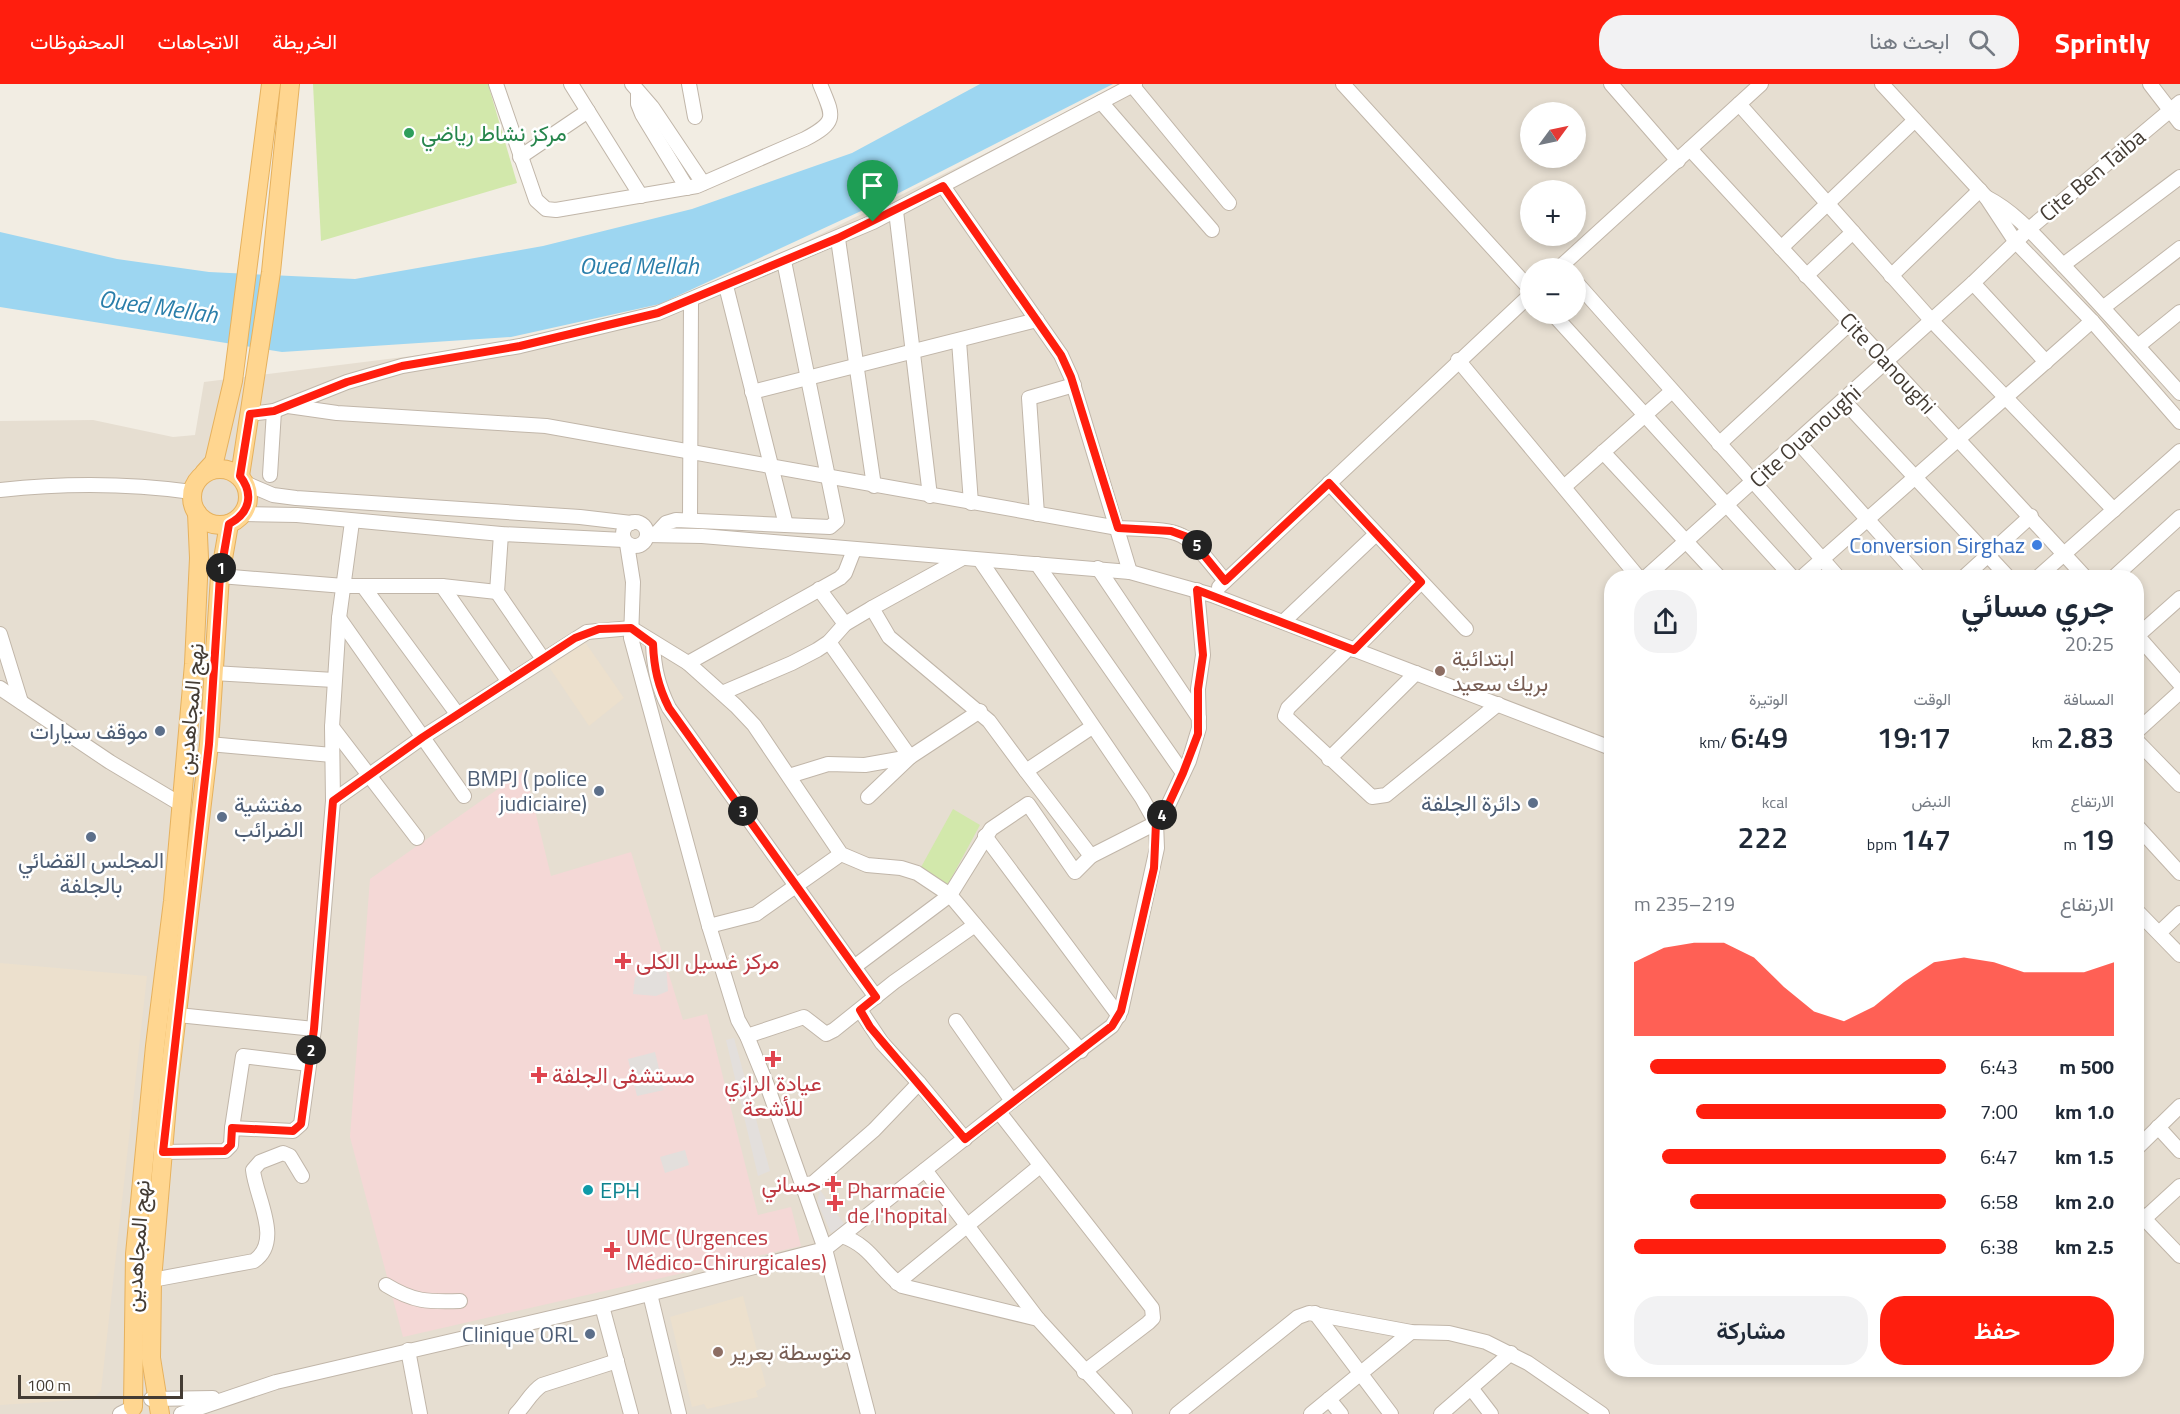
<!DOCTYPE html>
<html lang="ar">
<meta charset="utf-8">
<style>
:root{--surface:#fff;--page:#f2f2f3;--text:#1f2937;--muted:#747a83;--accent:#ff1e0e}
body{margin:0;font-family:"Titillium Web",Vazirmatn,sans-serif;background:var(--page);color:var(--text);direction:rtl;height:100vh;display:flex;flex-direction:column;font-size:22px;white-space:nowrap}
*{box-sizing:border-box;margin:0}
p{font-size:20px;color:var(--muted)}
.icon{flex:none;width:33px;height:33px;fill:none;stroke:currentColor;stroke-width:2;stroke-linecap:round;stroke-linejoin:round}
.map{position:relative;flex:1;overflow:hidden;direction:ltr}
.drawer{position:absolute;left:1604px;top:486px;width:540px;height:807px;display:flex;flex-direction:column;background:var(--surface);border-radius:24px;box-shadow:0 3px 9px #0003;direction:rtl}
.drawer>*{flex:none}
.needle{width:39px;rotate:57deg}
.controls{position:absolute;left:1520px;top:18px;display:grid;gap:12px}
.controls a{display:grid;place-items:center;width:66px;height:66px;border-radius:50%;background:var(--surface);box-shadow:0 3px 9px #0003;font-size:30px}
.scale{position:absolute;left:18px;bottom:15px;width:165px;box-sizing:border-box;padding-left:6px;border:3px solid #443c34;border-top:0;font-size:16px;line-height:21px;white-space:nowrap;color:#443c34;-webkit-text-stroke:4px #fff;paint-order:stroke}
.pin{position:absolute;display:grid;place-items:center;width:51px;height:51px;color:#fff;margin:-62px -26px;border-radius:50% 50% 50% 0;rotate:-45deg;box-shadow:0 0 6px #0007}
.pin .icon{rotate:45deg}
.km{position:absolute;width:30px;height:30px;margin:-15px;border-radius:50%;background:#222;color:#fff;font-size:16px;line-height:30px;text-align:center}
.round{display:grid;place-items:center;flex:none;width:63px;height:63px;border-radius:24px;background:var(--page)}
.summary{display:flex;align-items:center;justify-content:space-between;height:102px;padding:0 30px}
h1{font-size:33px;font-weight:600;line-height:45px}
.figures{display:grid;grid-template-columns:repeat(3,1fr);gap:9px;height:102px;padding:6px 30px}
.figures div{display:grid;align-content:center}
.figures b{font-size:30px;font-weight:600}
.figures small{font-size:16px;font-weight:400}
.figures p{font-size:16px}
.chart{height:168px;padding:12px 30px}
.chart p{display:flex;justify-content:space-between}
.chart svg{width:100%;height:108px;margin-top:6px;fill:var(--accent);opacity:.7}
.primary-button{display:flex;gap:12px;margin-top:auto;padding:12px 30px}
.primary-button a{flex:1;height:69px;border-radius:24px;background:var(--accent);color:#fff;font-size:24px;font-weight:600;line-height:69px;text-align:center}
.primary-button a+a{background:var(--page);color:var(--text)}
ul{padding:0 30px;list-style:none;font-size:20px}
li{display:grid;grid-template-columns:96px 72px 1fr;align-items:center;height:45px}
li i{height:15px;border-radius:8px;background:var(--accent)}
header{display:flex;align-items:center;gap:36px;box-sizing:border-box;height:84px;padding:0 30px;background:var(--accent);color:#fff}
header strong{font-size:28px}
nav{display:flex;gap:33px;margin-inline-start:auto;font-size:21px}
.search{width:420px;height:54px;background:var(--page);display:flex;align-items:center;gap:15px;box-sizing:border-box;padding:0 21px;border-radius:24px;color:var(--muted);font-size:22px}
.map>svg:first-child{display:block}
.residential{fill:#e6ded1;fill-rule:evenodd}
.education{fill:#ece0cd}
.medical{fill:#f4d8d6}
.green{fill:#d2e8ab}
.parking{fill:#e3dfdc}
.water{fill:#9dd6f1}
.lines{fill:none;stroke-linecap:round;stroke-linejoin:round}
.minor-casing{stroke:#c1b6a9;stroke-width:16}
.major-casing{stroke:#e6b15e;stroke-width:20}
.minor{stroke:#fff;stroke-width:14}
.major{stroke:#ffd690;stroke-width:18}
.route-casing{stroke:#fff;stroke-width:12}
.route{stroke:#ff1e0e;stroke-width:8}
.leisure-dot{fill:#2e9e5b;stroke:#fff;stroke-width:2}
.shop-dot{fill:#3f7fe0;stroke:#fff;stroke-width:2}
.education-dot{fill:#8d6e63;stroke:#fff;stroke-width:2}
.service-dot{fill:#5c6f8a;stroke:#fff;stroke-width:2}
.health-dot{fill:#e0444e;stroke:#fff;stroke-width:2}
.culture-dot{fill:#0f9aa8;stroke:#fff;stroke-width:2}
.labels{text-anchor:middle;stroke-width:5;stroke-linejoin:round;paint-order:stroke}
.leisure-label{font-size:22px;fill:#27864d;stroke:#fff;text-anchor:start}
.street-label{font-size:22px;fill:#443c34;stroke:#fff}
.shop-label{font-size:22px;fill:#366cbe;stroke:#fff;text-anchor:end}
.education-label{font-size:22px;fill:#785e54;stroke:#fff;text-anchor:start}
.service-label{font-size:22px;fill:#4e5e75;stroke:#fff;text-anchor:end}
.health-label{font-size:22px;fill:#be3a42;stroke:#fff;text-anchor:start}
.culture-label{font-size:22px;fill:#0d838f;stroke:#fff;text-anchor:start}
.water-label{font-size:24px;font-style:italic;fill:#2a7eaa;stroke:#fff}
</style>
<header>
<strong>Sprintly</strong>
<div class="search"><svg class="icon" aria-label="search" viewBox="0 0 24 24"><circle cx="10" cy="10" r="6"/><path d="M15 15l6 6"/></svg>ابحث هنا</div>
<nav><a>الخريطة</a><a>الاتجاهات</a><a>المحفوظات</a></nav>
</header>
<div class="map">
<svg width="2180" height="1330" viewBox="0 0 2180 1330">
<rect width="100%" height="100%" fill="#f2ede3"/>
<path class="residential" d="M1127,0H2180V1330H0V337L93,336L173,353L195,351L204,298L516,259L668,225ZM1530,28H1575V74H1530ZM1530,106H1575V152H1530ZM1530,184H1575V230H1530ZM1611,494H2136V1286H1611Z"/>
<g class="education">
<polygon points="585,558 624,614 589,642 549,583"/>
<polygon points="0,879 147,892 101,1307 92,1315 0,1321"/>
<polygon points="743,1212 766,1302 756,1307 758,1313 707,1325 704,1320 692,1323 670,1233"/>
</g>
<polygon class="medical" points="525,686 551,792 631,768 683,936 707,930 758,1131 791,1123 801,1162 403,1253 350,1053 370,795"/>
<g class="green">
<polygon points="313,0 488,0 517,99 321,157"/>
<polygon points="953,725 980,741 947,802 920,785"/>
</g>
<g class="parking">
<polygon points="666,881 668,907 656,912 633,910 635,893"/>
<polygon points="734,954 770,1087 758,1092 726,956"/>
<polygon points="655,968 664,1006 637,1012 628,975"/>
<polygon points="685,1066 689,1081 665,1089 660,1073"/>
<polygon points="820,1106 845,1141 831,1149 817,1118"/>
<polygon points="652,1171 655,1183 628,1190 625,1178"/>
</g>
<polygon class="water" points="980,0 1113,0 887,115 660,220 511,253 282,268 0,223 0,148 117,175 209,188 355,195 543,162 692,125 852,69"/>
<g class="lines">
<defs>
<g id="minor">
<path d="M496,0L536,116L546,125L556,126L697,102L805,55C839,37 833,32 820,0"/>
<polyline points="571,0 641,112"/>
<polyline points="632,0 652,23 703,99"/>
<polyline points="689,0 695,33"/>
<polyline points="1343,0 1530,205"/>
<polyline points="1611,0 1678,77"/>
<polyline points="1882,0 1986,113 2015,157 2092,237 2180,338"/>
<polyline points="2150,0 2180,39"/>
<polyline points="1132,1 1229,119"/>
<polyline points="638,9 638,20 642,30 687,104"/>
<polyline points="1101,18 1212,146"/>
<polyline points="1739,20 1932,237 2114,426"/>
<polyline points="1690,65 2086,494"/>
<polyline points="520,73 588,27"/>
<polyline points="943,102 1061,271 1071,293 1130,488"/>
<path d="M1986,113C2017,129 2038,155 2062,180C2102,222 2141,266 2180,309"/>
<polyline points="896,127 930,412"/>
<polyline points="838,155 874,402"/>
<polyline points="1781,164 1915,36"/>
<polyline points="2063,181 2180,93"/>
<polyline points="1559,184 1761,0"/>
<polyline points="1806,192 1853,148"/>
<polyline points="1891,192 1980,106"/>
<polyline points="1575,197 1839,494"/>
<polyline points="1973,199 2046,278"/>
<polyline points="726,202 786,441"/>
<polyline points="2104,223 2180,164"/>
<polyline points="1553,230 1793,494"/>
<polyline points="959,257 971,419"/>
<polyline points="2138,262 2180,228"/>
<polyline points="1458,276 1639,494"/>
<polyline points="752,308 1037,236"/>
<polyline points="1844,317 2009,494"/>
<path d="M288,322L337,329L546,342L1118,444C1188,447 1181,443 1225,497"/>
<polyline points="250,330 274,327 347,298 402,282 520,262 658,229 873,138 1135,0"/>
<polyline points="1798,358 1920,494"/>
<polyline points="1719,360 1850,239"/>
<polyline points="1603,368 1720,494"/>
<polyline points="270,391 274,327"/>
<polyline points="245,399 273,411 296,414 580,433 631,439"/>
<polyline points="1329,399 1466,545"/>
<polyline points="1564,403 1672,307"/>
<path d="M0,406C64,399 128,399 192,408"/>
<polyline points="243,430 297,431 501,450 624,456"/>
<polyline points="1037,430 1029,314 1074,301"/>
<polyline points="690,436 691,216"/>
<circle cx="635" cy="450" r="12"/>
<polyline points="501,450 497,508 543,575"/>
<polyline points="647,451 702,452 1130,488 1212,511 1611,664"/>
<polyline points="655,451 666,439 676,436 830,443 837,437 784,177"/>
<polyline points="627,460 633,498 631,554 709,842 738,936 747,952 767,1001 825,1165 868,1330"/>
<polyline points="961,475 872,524 889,553 989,637 1026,687"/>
<polyline points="1037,480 1183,689"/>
<polyline points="1098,484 1199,634"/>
<polyline points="220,492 344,502 442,502 497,508"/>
<polyline points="1645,494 1973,199 2029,145 2180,18"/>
<polyline points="1801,494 2092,237"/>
<polyline points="1963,494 2031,432"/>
<polyline points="2037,494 2180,367"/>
<polyline points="2113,494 2180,433"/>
<polyline points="363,502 458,631"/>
<polyline points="1219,503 1530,211"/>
<polyline points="819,505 845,540"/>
<polyline points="339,534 464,712"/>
<polyline points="1283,538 1376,450"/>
<polyline points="0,550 21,618"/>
<polyline points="2136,550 2180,600"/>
<polyline points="2136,553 2180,514"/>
<polyline points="829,558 910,673 980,627"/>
<path d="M653,560C654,584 658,602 669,624L854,883L950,811L991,745L1028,720L1075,788L1091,772L1026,687L1092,643"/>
<polyline points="1349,564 1288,624 1285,632 1372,713 1386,711 1498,620"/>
<polyline points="1354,566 1421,498"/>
<polyline points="688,579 840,494 845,489 854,466"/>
<polyline points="213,589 334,596"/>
<polyline points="509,598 587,548 631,544 688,579 736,622 754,641 841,770 867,781 901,784 917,789 950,811 1081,967"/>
<polyline points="0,604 110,678 182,721"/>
<polyline points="722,609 792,579 817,566 829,558 845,540 872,524"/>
<polyline points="332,643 417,754"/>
<polyline points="2136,648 2180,608"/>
<polyline points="2136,656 2180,701"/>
<polyline points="209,660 332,671"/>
<polyline points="1329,675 1416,589"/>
<polyline points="789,692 828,680 865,681 910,673"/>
<polyline points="868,713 909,674"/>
<polyline points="333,717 423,653 509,598 442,502"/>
<polyline points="2136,741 2180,789"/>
<polyline points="985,752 1119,932"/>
<polyline points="1091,772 1156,739 1165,728 1189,677 1199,644 1198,605 1203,571 1197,506"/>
<polyline points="2136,826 2180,871"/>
<polyline points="709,842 756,830 841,770"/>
<polyline points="2159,849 2180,829"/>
<polyline points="854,883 876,913"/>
<polyline points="178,931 314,945"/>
<polyline points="956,937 1012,1017"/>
<polyline points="747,952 804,933 826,950 834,946 894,898 975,841"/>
<polyline points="919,999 965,1055"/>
<polyline points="999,1028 1152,1224 1153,1234 1148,1239 1084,1288"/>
<polyline points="2158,1043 2180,1067"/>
<polyline points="232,1044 243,972 309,980"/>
<polyline points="2136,1065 2180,1022"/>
<polyline points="163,1068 225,1067 231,1061 232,1044 293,1047 301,1040 314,945 333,717 332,643 339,534 352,438"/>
<polyline points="925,1086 1038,1235"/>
<polyline points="802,1101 813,1099 874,1046 919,999 882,959 860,926"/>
<polyline points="2136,1126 2180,1172"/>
<polyline points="2144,1135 2180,1102"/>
<path d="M842,1152C872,1162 878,1185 902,1202L1038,1235L1125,1330"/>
<path d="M152,1196L254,1177C283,1157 256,1114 253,1086L260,1078L283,1069L290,1072L302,1092"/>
<polyline points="897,1199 1040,1082"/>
<path d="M386,1201C414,1218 427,1218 460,1217"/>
<polyline points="650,1210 679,1330"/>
<polyline points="602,1222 631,1330"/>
<polyline points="1315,1229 1391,1330"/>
<polyline points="408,1266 420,1330"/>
<polyline points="1471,1304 1491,1330"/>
<polyline points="151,1315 213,1314"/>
<polyline points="1329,1315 1341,1330"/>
<polyline points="120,1330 132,1324"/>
<polyline points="181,1330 276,1298 602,1222 825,1165 1012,1017 1112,942 1121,927 1157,764 1156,739 1142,714 980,476"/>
<path d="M516,1330C526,1320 531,1308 542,1301L617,1277"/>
<polyline points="1177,1330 1298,1233 1309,1229 1411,1248 1449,1249 1486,1258 1528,1279 1602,1330"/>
<polyline points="1311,1330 1411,1248"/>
<polyline points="1441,1330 1511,1269"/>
</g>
<g id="major">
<circle cx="220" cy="413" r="28"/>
<polyline points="204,389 214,378 233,297 271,0"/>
<polyline points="240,392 271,188 290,0"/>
<polyline points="133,1323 135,1170 155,962 173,817 194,580 199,474 197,429"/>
<polyline points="160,1330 151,1274 152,1196 169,997 209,660 220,492 229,440"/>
</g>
</defs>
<use href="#minor" class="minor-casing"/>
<use href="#major" class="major-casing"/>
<use href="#minor" class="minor"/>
<use href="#major" class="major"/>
</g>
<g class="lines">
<defs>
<path id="route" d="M943,102L1061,271L1071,293L1118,444L1171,447L1190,454L1225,497L1329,399L1421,498L1354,566L1197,506L1203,571L1198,605V650L1183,689L1165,728L1156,739L1154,784L1121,927L1112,942L965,1055L870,943L860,926L876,913L669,624C658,602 654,584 653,560L631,544L599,545L575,554L423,653L333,717L314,945L301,1040L293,1047L232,1044L231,1061L225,1067L163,1068L209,660L220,492L229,440C250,429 254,410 240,392L250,330L274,327L347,298L402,282L520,262L658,229L838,154Z"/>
</defs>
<use href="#route" class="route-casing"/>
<use href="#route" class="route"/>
</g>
<circle class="leisure-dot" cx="409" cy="49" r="6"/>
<circle class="shop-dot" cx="2037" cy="461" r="6"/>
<g class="education-dot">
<circle cx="1440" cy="587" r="6"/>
<circle cx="718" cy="1268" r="6"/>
</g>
<g class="service-dot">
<circle cx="160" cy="647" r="6"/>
<circle cx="599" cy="707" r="6"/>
<circle cx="1533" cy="719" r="6"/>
<circle cx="222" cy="733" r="6"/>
<circle cx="91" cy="753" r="6"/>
<circle cx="590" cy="1250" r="6"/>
</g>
<g class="health-dot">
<path d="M620 868h6v6h6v6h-6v6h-6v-6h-6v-6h6z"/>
<path d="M770 966h6v6h6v6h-6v6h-6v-6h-6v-6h6z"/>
<path d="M536 982h6v6h6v6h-6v6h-6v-6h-6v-6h6z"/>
<path d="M830 1091h6v6h6v6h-6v6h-6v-6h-6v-6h6z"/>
<path d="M832 1110h6v6h6v6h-6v6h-6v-6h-6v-6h6z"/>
<path d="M609 1157h6v6h6v6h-6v6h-6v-6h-6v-6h6z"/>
</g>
<circle class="culture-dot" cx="588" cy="1106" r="6"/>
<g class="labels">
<g class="leisure-label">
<text x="421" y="57">مركز نشاط رياضي</text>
</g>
<g class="street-label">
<text transform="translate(2092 91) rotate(-40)" y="8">Cite Ben Taiba</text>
<text transform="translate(1888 279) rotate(47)" y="8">Cite Oanoughi</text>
<text transform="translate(1805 352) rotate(-42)" y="8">Cite Ouanoughi</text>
<text transform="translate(190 625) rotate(-85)" y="8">نهج المجاهدين</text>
<text transform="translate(137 1162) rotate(-86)" y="8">نهج المجاهدين</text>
</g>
<g class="shop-label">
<text x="2025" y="469">Conversion Sirghaz</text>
</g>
<g class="education-label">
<text x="1452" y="582">ابتدائية<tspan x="1452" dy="25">بريك سعيد</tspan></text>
<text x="730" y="1276">متوسطة بعرير</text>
</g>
<g class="service-label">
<text x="148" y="655">موقف سيارات</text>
<text x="587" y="702">BMPJ ( police<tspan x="587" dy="25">judiciaire)</tspan></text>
<text x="1521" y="727">دائرة الجلفة</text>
<text x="234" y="728" text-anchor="start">مفتشية<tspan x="234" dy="25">الضرائب</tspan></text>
<text x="91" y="784" text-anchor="middle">المجلس القضائي<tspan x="91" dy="25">بالجلفة</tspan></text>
<text x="578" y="1258">Clinique ORL</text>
</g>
<g class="health-label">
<text x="636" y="885">مركز غسيل الكلى</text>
<text x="552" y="999">مستشفى الجلفة</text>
<text x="773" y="1007" text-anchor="middle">عيادة الرازي<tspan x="773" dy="25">للأشعة</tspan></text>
<text x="821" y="1108" text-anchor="end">حساني</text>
<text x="847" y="1114">Pharmacie<tspan x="847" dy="25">de l'hopital</tspan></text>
<text x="626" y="1161">UMC (Urgences<tspan x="626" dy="25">Médico-Chirurgicales)</tspan></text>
</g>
<g class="culture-label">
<text x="600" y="1114">EPH</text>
</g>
<g class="water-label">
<text x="639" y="190">Oued Mellah</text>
<text transform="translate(158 223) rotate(8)" y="8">Oued Mellah</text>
</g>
</g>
</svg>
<div class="controls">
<a><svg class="needle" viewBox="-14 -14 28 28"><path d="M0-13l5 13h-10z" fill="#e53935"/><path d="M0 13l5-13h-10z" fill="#747a83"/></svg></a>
<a>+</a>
<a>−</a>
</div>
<div class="scale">100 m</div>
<div class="pin" style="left:873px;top:138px;background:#1e9e55"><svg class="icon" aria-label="arrive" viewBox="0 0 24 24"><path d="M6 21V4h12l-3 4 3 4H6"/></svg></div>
<b class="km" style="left:221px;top:484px">1</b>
<b class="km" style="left:311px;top:966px">2</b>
<b class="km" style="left:743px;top:727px">3</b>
<b class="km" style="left:1162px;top:731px">4</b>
<b class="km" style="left:1197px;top:461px">5</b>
<section class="drawer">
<div class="summary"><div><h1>جري مسائي</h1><p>20:25</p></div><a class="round"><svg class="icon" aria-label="share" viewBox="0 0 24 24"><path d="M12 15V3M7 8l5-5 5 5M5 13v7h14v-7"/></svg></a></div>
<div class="figures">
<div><p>المسافة</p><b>2.83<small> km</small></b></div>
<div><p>الوقت</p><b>19:17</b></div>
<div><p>الوتيرة</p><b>6:49<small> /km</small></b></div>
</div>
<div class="figures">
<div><p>الارتفاع</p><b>19<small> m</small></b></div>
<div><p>النبض</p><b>147<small> bpm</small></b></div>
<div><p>kcal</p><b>222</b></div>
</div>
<div class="chart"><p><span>الارتفاع</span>219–235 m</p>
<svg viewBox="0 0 160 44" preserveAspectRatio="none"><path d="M0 44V14L10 8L20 6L30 6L40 12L50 24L60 34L70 38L80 32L90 22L100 14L110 12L120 14L130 18L140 18L150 18L160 14V44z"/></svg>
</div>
<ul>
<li><b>500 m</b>6:43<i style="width:95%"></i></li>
<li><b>1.0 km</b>7:00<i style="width:80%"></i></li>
<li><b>1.5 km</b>6:47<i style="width:91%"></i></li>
<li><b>2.0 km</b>6:58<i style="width:82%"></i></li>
<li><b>2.5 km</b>6:38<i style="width:100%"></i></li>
</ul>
<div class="primary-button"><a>حفظ</a><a>مشاركة</a></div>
</section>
</div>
